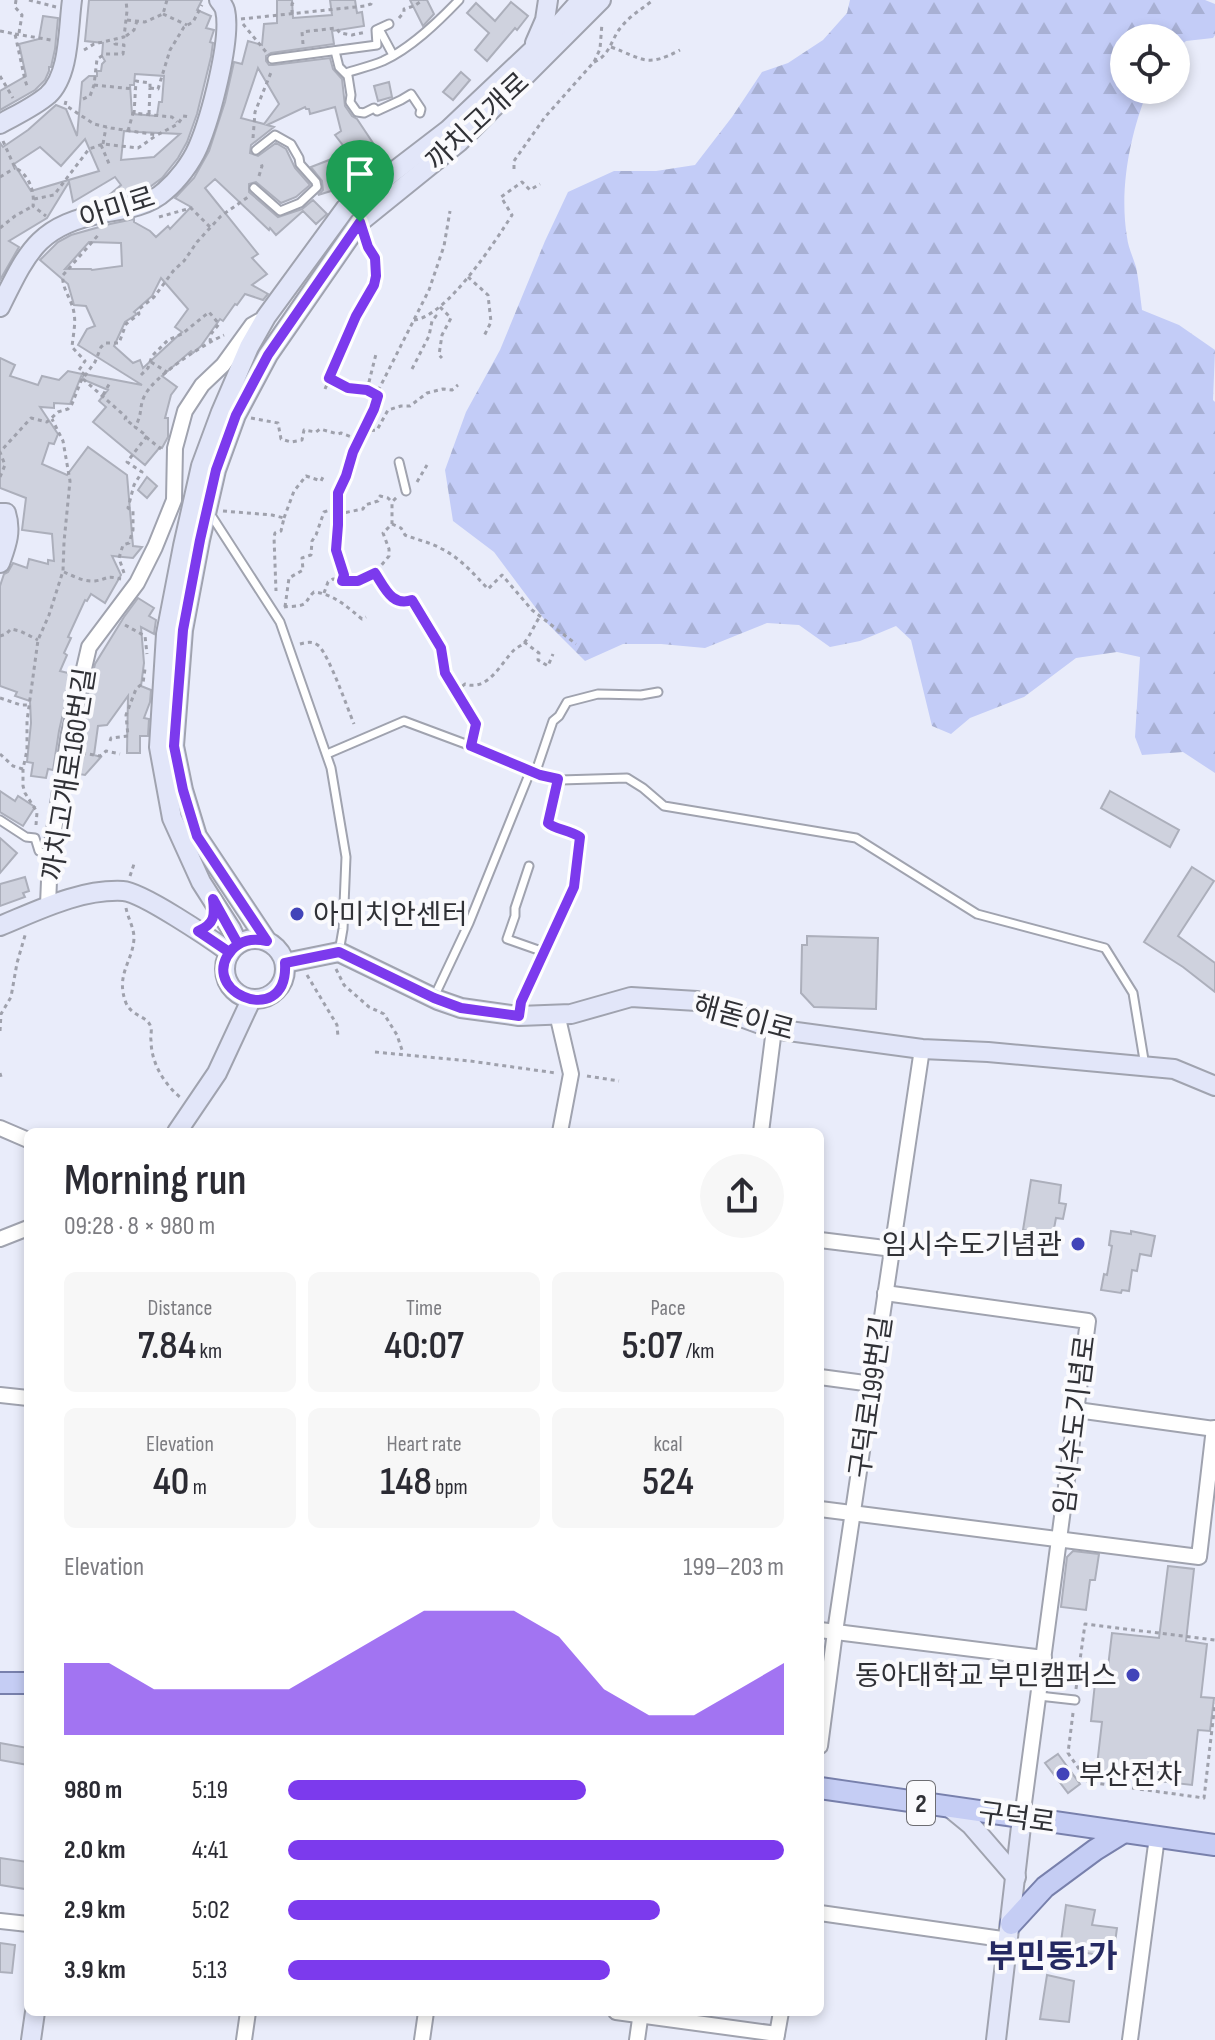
<!DOCTYPE html>
<meta charset="utf-8">
<style>
:root{--surface:#fff;--page:#f7f7f7;--text:#2b2b33;--muted:#7c7c81;--accent:#7c3aed}
body{margin:0;font-family:"Sofia Sans Condensed","Noto Sans KR",sans-serif;background:var(--page);color:var(--text);height:100vh;display:flex;flex-direction:column;font-size:30px;white-space:nowrap}
*{box-sizing:border-box;margin:0}
p{font-size:26px;color:var(--muted)}
.icon{flex:none;width:44px;height:44px;fill:none;stroke:currentColor;stroke-width:2;stroke-linecap:round;stroke-linejoin:round}
.map{position:relative;flex:1;overflow:hidden}
.panel{position:absolute;left:24px;top:1128px;width:800px;height:888px;display:flex;flex-direction:column;background:var(--surface);border-radius:12px;box-shadow:0 4px 12px #0003}
.panel>*{flex:none}
.controls{position:absolute;left:1110px;top:24px;display:grid;gap:16px}
.controls a{display:grid;place-items:center;width:80px;height:80px;border-radius:50%;background:var(--surface);box-shadow:0 4px 12px #0003;font-size:40px}
.pin{position:absolute;display:grid;place-items:center;width:68px;height:68px;color:#fff;margin:-82px -34px;border-radius:50% 50% 50% 0;rotate:-45deg;box-shadow:0 0 8px #0007}
.pin .icon{rotate:45deg}
.round{display:grid;place-items:center;flex:none;width:84px;height:84px;border-radius:42px;background:var(--page)}
.overview{display:flex;align-items:center;justify-content:space-between;height:136px;padding:0 40px}
h1{font-size:44px;font-weight:600;line-height:60px}
.metrics{display:grid;grid-template-columns:repeat(3,1fr);gap:12px;height:136px;padding:8px 40px}
.metrics div{display:grid;align-content:center;border-radius:12px;background:var(--page);text-align:center}
.metrics b{font-size:40px;font-weight:600}
.metrics small{font-size:22px;font-weight:400}
.metrics p{font-size:22px}
.chart{height:224px;padding:16px 40px}
.chart p{display:flex;justify-content:space-between}
.chart svg{width:100%;height:144px;margin-top:8px;fill:var(--accent);opacity:.7}
ul{padding:0 40px;list-style:none;font-size:26px}
li{display:grid;grid-template-columns:128px 96px 1fr;align-items:center;height:60px}
li i{height:20px;border-radius:10px;background:var(--accent)}
.map>svg:first-child{display:block}
.forest{fill:url(#forest-firs)}
.building{fill:#cfd2de;stroke:#acafbb;stroke-width:2;fill-rule:evenodd}
.lines{fill:none;stroke-linecap:round;stroke-linejoin:round}
.lane-casing{stroke:#a0a3af;stroke-width:11}
.street-casing{stroke:#a0a3af;stroke-width:18}
.secondary-casing{stroke:#a0a3af;stroke-width:22}
.primary-casing{stroke:#7880ac;stroke-width:24}
.path{stroke:#9fa1ac;stroke-width:3;stroke-dasharray:4 4;stroke-linecap:butt}
.lane{stroke:#fff;stroke-width:7}
.street{stroke:#fff;stroke-width:14}
.secondary{stroke:#e2e6f9;stroke-width:18}
.primary{stroke:#c5cdf4;stroke-width:20}
.route-casing{stroke:#fff;stroke-width:16}
.route{stroke:#7c3aed;stroke-width:10}
.poi-dot{fill:#4244b9;stroke:#fafafd;stroke-width:3}
.labels{text-anchor:middle;stroke-width:8;stroke-linejoin:round;paint-order:stroke}
.shield{fill:#fafafd;stroke:#6d6d72;stroke-width:2}
.shield-label{font-size:26px;font-weight:bold;fill:#303136}
.street-label{font-size:28px;fill:#303136;stroke:#fafafd}
.poi-label{font-size:28px;fill:#303136;stroke:#fafafd;text-anchor:start}
.quarter-label{font-size:32px;font-weight:bold;fill:#252962;stroke:#fafafd}
</style>
<div class="map">
<svg width="1215" height="2040" viewBox="0 0 1215 2040">
<defs>
<pattern id="forest-firs" width="22" height="20" patternUnits="userSpaceOnUse" patternTransform="scale(2)"><rect width="22" height="20" fill="#c3ccf7"/><path d="M5 1l3.5 6h-7zM16 11l3.5 6h-7z" fill="#a8b0d4"/></pattern>
</defs>
<rect width="100%" height="100%" fill="#e9ecfa"/>
<path class="forest" d="M850,0H1205L1215,4V35L1213,38L1186,41L1176,50V38H1124V90H1148C1130,134 1119,189 1127,237C1128,247 1133,257 1136,267C1139,281 1140,296 1142,310L1179,325L1215,350L1213,400L1215,402V773L1183,752L1142,755L1135,737L1140,657L1117,652L1076,658L1024,697L970,718L951,734L932,726L911,640L896,626L860,641L830,647L799,625L767,623L705,648L661,644H623L585,661L547,623L494,552L453,521L445,470L466,412L500,350L545,241L568,192L614,171H656L695,165L732,117L762,72L788,63L823,40L847,13Z"/>
<g class="building">
<path d="M89,0H202L197,10L211,16L206,28L214,30L210,42L213,43L211,57L197,114L187,142L178,158L162,178L147,189L128,196L102,201L121,185L115,177L73,202L69,182L47,218L9,241L19,247L0,280V143L3,147L28,130L56,105L66,109L77,136L82,82L89,76H97V71H101L102,64L105,61L102,56L103,43L85,41ZM135,74L164,76L162,102H159L157,116L132,114L130,85H134ZM124,131L138,132L180,134L154,157L121,160ZM85,139L99,171L31,191L14,164L40,147L61,166Z"/>
<path d="M277,0H292L293,18L332,15L330,0H355L357,13L362,12L364,26L332,31L334,44L271,53L266,56V61L269,65H273L330,58L333,69L342,79L345,106L352,116L357,119L377,149L362,160L363,161L342,174L347,180L331,191L318,195L323,190L322,181L311,167L329,160L345,148L335,135L341,131L335,107L310,114L309,109H306L305,107L267,125L274,127L251,145L250,153L258,156L276,143L286,149L295,168L310,185L296,197L281,203L256,182L249,184V192L278,217L302,209L313,200L327,214L316,224L303,211L276,235L270,228L269,230L215,179L205,188L258,254L252,258L267,274L252,285L268,294L263,300L245,294L237,305L235,304L223,321L220,319L201,346L193,353L191,351L162,376L177,387L171,395L165,418H168V437L162,448L160,447L145,465L93,422L106,407L99,401L108,390L82,379L84,374L142,385L78,345L87,329L95,326L86,306L74,305L68,284L40,260L58,242L71,235L110,224L134,219V222L150,231L156,237L168,226L170,229L191,207L175,198L194,178L209,151L225,102L234,62L242,64L248,41L262,45L264,24L277,23ZM258,68L279,104L264,124L241,118ZM89,242L121,243L122,266L92,270L91,269H65ZM161,278L188,309L175,327L182,332L143,368L140,360L133,363L114,346L125,322L137,314L134,312L152,296Z"/>
<polygon points="410,0 427,0 434,14 423,26"/>
<polygon points="511,2 528,16 517,30 515,28 487,61 475,50 489,33 467,13 476,3 495,21"/>
<polygon points="43,16 58,18 55,49 51,67 49,67 49,71 45,80 35,90 0,110 0,91 26,76 19,44 39,39"/>
<polygon points="461,72 470,80 453,100 443,92"/>
<polygon points="389,82 392,97 378,101 374,86"/>
<polygon points="0,358 15,365 10,376 38,385 42,376 59,380 68,371 82,374 70,404 54,403 54,408 40,407 58,434 54,444 49,443 42,464 67,475 88,447 127,475 133,546 142,547 133,558 112,556 121,575 105,603 91,594 87,601 85,600 68,637 71,638 64,653 67,655 60,671 72,674 59,731 53,770 48,769 46,778 31,776 33,763 27,762 31,723 30,701 15,696 17,692 0,686 0,586 4,574 8,572 13,563 27,568 29,559 48,564 48,560 54,561 52,534 22,530 26,498 0,488"/>
<polygon points="147,477 157,486 147,498 138,490"/>
<polygon points="138,598 154,608 149,616 156,620 154,634 141,627 144,663 141,686 151,690 150,702 144,718 149,719 148,736 140,736 140,753 127,753 128,696 107,725 98,726 94,755 101,757 85,775 73,773 79,735 95,664 124,617"/>
<polygon points="0,791 15,801 18,796 35,807 23,826 0,812"/>
<polygon points="1110,791 1179,830 1170,847 1101,808"/>
<polygon points="0,838 17,853 0,873"/>
<polygon points="1192,867 1214,881 1178,936 1215,963 1215,992 1183,967 1144,942"/>
<polygon points="25,877 29,891 23,893 25,897 0,906 0,884"/>
<polygon points="807,936 878,938 876,1009 814,1007 801,993 802,945 807,945"/>
<polygon points="1031,1180 1061,1185 1059,1203 1066,1204 1063,1219 1056,1218 1053,1234 1023,1230"/>
<polygon points="1111,1231 1131,1234 1131,1231 1155,1236 1151,1256 1140,1254 1137,1271 1132,1270 1129,1291 1122,1290 1121,1293 1101,1290 1104,1274 1107,1275 1112,1246 1109,1245"/>
<polygon points="1073,1551 1099,1554 1095,1580 1090,1580 1086,1610 1061,1607 1067,1557"/>
<polygon points="1168,1566 1194,1569 1186,1641 1207,1644 1201,1697 1214,1698 1210,1731 1198,1730 1192,1785 1096,1774 1102,1722 1091,1721 1095,1683 1106,1684 1112,1633 1159,1638"/>
<polygon points="0,1743 28,1748 28,1765 0,1760"/>
<polygon points="1058,1754 1080,1784 1068,1793 1045,1763"/>
<polygon points="0,1858 28,1862 25,1889 0,1885"/>
<polygon points="1066,1905 1095,1910 1092,1925 1117,1928 1113,1957 1060,1949"/>
<polygon points="0,1943 15,1945 12,1973 0,1972"/>
<polygon points="1047,1975 1074,1981 1069,2022 1040,2019"/>
</g>
<g class="lines">
<defs>
<g id="lane">
<polyline points="379,29 393,55"/>
<polyline points="335,51 339,67 348,76 351,95 350,102 357,112 364,113 374,108 377,111 401,100 411,94 421,109 420,113"/>
<polyline points="272,59 377,45 376,30 389,24"/>
<path d="M346,73C358,69 371,66 383,61C411,48 437,23 459,0"/>
<polyline points="254,188 280,211 300,203 317,187 316,182 300,164 299,158 291,144 275,135 256,150"/>
<polyline points="399,462 406,491"/>
<polyline points="209,512 280,622 331,768 346,857 343,929 339,952"/>
<polyline points="327,754 404,721 471,746 540,775 560,780 627,778 643,788 664,806 856,838 977,914 1105,948 1133,993 1145,1066"/>
<polyline points="535,774 553,721 559,716 567,702 598,694 641,695 658,692"/>
<polyline points="0,820 26,837 35,838 39,851 50,856"/>
<polyline points="529,866 515,908 515,916 507,939 544,952"/>
<polyline points="435,995 469,923 530,772"/>
<polyline points="1039,1696 1075,1700"/>
</g>
<g id="street">
<polyline points="48,905 50,856 69,733 89,647 137,583 155,547 174,500 175,448 185,411 202,385 223,365 252,325 259,321"/>
<polyline points="557,1014 571,1074 560,1132"/>
<polyline points="0,1128 28,1140"/>
<polyline points="761,1132 774,1029"/>
<polyline points="0,1239 28,1228"/>
<polyline points="820,1240 893,1249"/>
<polyline points="885,1293 1088,1321 1022,1818"/>
<polyline points="820,1377 872,1384"/>
<polyline points="0,1395 28,1398"/>
<polyline points="1077,1410 1215,1429"/>
<polyline points="820,1509 1199,1557 1214,1428"/>
<polyline points="820,1630 1044,1658"/>
<polyline points="820,1746 835,1632 922,1049"/>
<polyline points="820,1913 1009,1940"/>
<polyline points="0,1921 28,1924"/>
<polyline points="616,2012 777,2034"/>
<polyline points="244,2040 248,2012"/>
<polyline points="422,2040 426,2012"/>
<polyline points="637,2040 641,2012"/>
<polyline points="776,2040 781,2012"/>
<polyline points="1130,2040 1157,1837"/>
</g>
<g id="secondary">
<polyline points="535,43 545,20 548,0"/>
<path d="M0,124C16,115 34,107 48,95C70,75 68,28 72,0"/>
<path d="M0,307C29,248 39,225 108,212C127,209 150,205 165,191C178,180 191,163 198,147C210,119 232,39 225,10C224,6 221,3 219,0"/>
<path d="M0,513H6C12,532 6,546 0,563"/>
<path d="M0,926C39,910 80,889 123,891C142,892 211,939 229,952"/>
<circle cx="255" cy="969" r="30"/>
<polyline points="267,941 197,836 183,790 174,746 183,630 200,540 216,470 236,415 268,355 360,222 459,142 601,0"/>
<polyline points="238,944 231,929 201,882 172,818 159,747 166,634 183,546 201,466 221,412 249,347 266,317 345,209 448,130 555,29 581,0"/>
<polyline points="285,963 339,952 438,1000 461,1008 519,1016 571,1014 631,997 697,1001 774,1029 922,1049 988,1052 1174,1069 1215,1086"/>
<polyline points="177,1132 217,1073 251,1000"/>
<polyline points="949,1807 971,1825 1016,1877"/>
<polyline points="31,2040 35,2012"/>
<polyline points="996,2040 1022,1818"/>
</g>
<g id="primary">
<polyline points="0,1683 28,1683"/>
<polyline points="820,1788 1215,1845"/>
<polyline points="1011,1924 1045,1887 1095,1850 1124,1832"/>
</g>
</defs>
<use href="#lane" class="lane-casing"/>
<use href="#street" class="street-casing"/>
<use href="#secondary" class="secondary-casing"/>
<use href="#primary" class="primary-casing"/>
<g class="path">
<polyline points="16,0 15,7 22,15 19,33"/>
<polyline points="29,0 56,7"/>
<polyline points="163,14 187,25"/>
<polyline points="292,14 292,4 295,0"/>
<polyline points="399,18 404,12 404,9 414,6 423,0"/>
<polyline points="241,19 365,6 371,4 372,0"/>
<polyline points="127,20 145,22 163,14 167,0"/>
<polyline points="243,24 266,52"/>
<polyline points="0,31 15,34 25,80 28,89"/>
<polyline points="15,34 51,40"/>
<polyline points="126,36 134,30 137,21"/>
<polyline points="303,44 302,32 336,28 340,33 352,35 366,32"/>
<path d="M611,47C644,59 646,68 680,50"/>
<polyline points="84,50 94,44 124,37 127,11 126,0"/>
<path d="M594,62C611,55 611,38 622,26C631,15 642,9 653,0"/>
<polyline points="0,76 13,98"/>
<polyline points="94,85 134,89"/>
<polyline points="150,88 158,89 170,50 184,27 193,22 202,5"/>
<polyline points="83,99 90,96 94,85 97,59 105,54 123,54 124,45 115,44 115,40"/>
<polyline points="66,101 65,105 94,124 111,128 157,135 178,124 183,116 190,117"/>
<polyline points="134,114 136,81 150,83 150,88"/>
<polyline points="149,114 150,88"/>
<polyline points="128,131 133,113 172,117 177,122"/>
<polyline points="253,138 255,112 272,70"/>
<path d="M3,141L15,168C29,174 35,192 33,206L46,216"/>
<polyline points="103,144 106,127"/>
<polyline points="101,145 110,166"/>
<polyline points="514,169 514,161 545,117 594,62 600,49 602,23"/>
<polyline points="259,176 262,166 260,161"/>
<polyline points="0,177 15,168"/>
<polyline points="34,199 54,195 89,149 103,144 138,148 157,135"/>
<polyline points="159,217 191,208 210,227"/>
<polyline points="0,228 15,216 33,206"/>
<polyline points="468,277 488,295 491,322 483,338"/>
<polyline points="440,307 451,318 442,335 439,355 442,358"/>
<path d="M414,320C446,317 495,242 512,215L501,197L522,182L530,190L540,184"/>
<polyline points="151,362 167,372"/>
<polyline points="412,369 429,336 432,321 436,316 432,314"/>
<path d="M85,375L79,370L85,361L72,347C73,336 76,323 74,313C72,299 61,288 63,275L100,233"/>
<polyline points="141,375 148,368 152,356 168,340 182,334 209,312 219,324 211,334 210,341"/>
<polyline points="329,378 348,388 367,390 377,396"/>
<polyline points="83,379 126,417 125,419 134,426"/>
<polyline points="325,389 356,316 374,285 376,266 366,241"/>
<polyline points="367,390 376,354"/>
<polyline points="103,395 111,381"/>
<polyline points="251,418 278,423 281,439 291,442 302,440 304,430 316,432 320,429 338,434 341,433 357,439"/>
<polyline points="363,431 377,430 388,410 401,406 410,406 427,393 443,389 452,390 458,385"/>
<polyline points="146,437 161,449"/>
<polyline points="0,477 5,465 0,452 31,418 47,422 58,412 68,409 72,404 81,381 95,362 101,347 106,343 119,343 126,324 139,314 138,310 154,297 174,270 184,261 197,242 221,216 248,197"/>
<polyline points="417,482 427,465"/>
<polyline points="223,511 272,515 284,518 281,531 275,533 274,537 276,591"/>
<polyline points="338,514 363,509 365,505 378,501 380,496 388,498 392,502"/>
<polyline points="284,518 294,491 306,476 321,481 324,475"/>
<path d="M392,524L401,528L405,535C417,540 430,542 442,549C460,558 474,574 488,589L502,575L532,610L576,644"/>
<path d="M64,572C73,576 84,582 95,581C109,579 104,575 121,579"/>
<path d="M124,573L119,558L123,545L129,543L133,530V511L128,508L134,485L142,472L127,462L147,436L135,427C143,413 139,407 144,397C152,377 204,344 224,335"/>
<path d="M375,573C385,588 392,607 412,600L441,648L445,673L476,724L474,735"/>
<polyline points="342,581 344,575 336,550 338,525 338,493 353,452 374,409 379,389 429,290 444,246 450,211"/>
<polyline points="324,593 328,582 333,579 358,581 375,573 389,556 389,549 383,533 392,524 392,502 398,496"/>
<path d="M284,607C290,606 299,607 304,604C308,601 309,596 314,592C334,594 347,607 362,619L366,617"/>
<polyline points="285,607 289,578 303,570 302,558 311,555 312,541 316,535 324,512 336,508"/>
<polyline points="125,625 145,636 147,654"/>
<polyline points="0,636 6,634 11,629 20,631 38,640"/>
<polyline points="524,642 539,653 538,660 548,666 553,654"/>
<path d="M300,644C307,642 313,641 319,646C330,658 347,707 354,724"/>
<path d="M456,691L465,684C488,692 501,663 514,650C517,647 521,646 524,643C530,636 535,624 540,616"/>
<polyline points="0,698 21,705 29,705"/>
<polyline points="110,741 111,738 128,736 126,715 136,689 143,683 145,669"/>
<polyline points="82,753 100,756 106,751 120,754"/>
<polyline points="0,754 13,766 23,769"/>
<polyline points="36,825 37,812 25,793 23,786 23,769 27,750 27,721 38,640 49,615 63,571 64,542 70,481 63,441 52,419"/>
<polyline points="130,876 135,861"/>
<path d="M126,908C128,918 134,928 134,938C133,962 115,974 126,1003C132,1017 149,1016 151,1028C152,1032 150,1036 151,1040C151,1063 164,1084 181,1098"/>
<path d="M549,942L574,887L580,837C570,830 555,829 548,823L556,791"/>
<polyline points="336,969 344,985 369,1007 384,1014 397,1035 403,1053"/>
<polyline points="307,975 337,1025 338,1037"/>
<polyline points="521,1000 539,964"/>
<polyline points="0,1031 1,1014 11,997 17,963 26,932"/>
<polyline points="375,1052 470,1061 556,1073"/>
<polyline points="0,1073 1,1077"/>
<polyline points="587,1076 619,1081"/>
<polyline points="1076,1689 1085,1624 1215,1640"/>
<polyline points="1073,1713 1068,1753 1088,1782 1204,1798 1215,1703"/>
</g>
<use href="#lane" class="lane"/>
<use href="#street" class="street"/>
<use href="#secondary" class="secondary"/>
<use href="#primary" class="primary"/>
</g>
<g class="lines">
<defs>
<path id="route" d="M360,222L268,355L236,415L216,470L200,540L183,630L174,746L183,790L197,836L267,941C251,938 241,940 229,952L198,931C215,924 215,915 213,899L238,944C186,988 289,1034 285,963L339,952L434,998L461,1008L519,1016L521,1002L574,887L580,837C570,830 554,829 548,823L558,779L540,775L471,746L476,724L445,673L441,648L412,600C392,607 385,588 375,573L358,581H342L344,575L336,550L338,525V493L346,476L353,452L374,409L378,396L367,390L348,388L329,378L356,316L374,285L376,276L375,258L368,247L360,222"/>
</defs>
<use href="#route" class="route-casing"/>
<use href="#route" class="route"/>
</g>
<g class="poi-dot">
<circle cx="297" cy="914" r="8"/>
<circle cx="1078" cy="1244" r="8"/>
<circle cx="1133" cy="1675" r="8"/>
<circle cx="1063" cy="1774" r="8"/>
</g>
<g class="labels">
<rect class="shield" x="907" y="1781" width="28" height="44" rx="6"/>
<g class="shield-label">
<text x="921" y="1812">2</text>
</g>
<g class="street-label">
<text transform="translate(477 121) rotate(-43)" y="10">까치고개로</text>
<text transform="translate(117 207) rotate(-18)" y="10">아미로</text>
<text transform="translate(68 774) rotate(-81)" y="10">까치고개로160번길</text>
<text transform="translate(744 1017) rotate(15)" y="10">해돋이로</text>
<text transform="translate(870 1397) rotate(-82)" y="10">구덕로199번길</text>
<text transform="translate(1074 1425) rotate(-83)" y="10">임시수도기념로</text>
<text transform="translate(1017 1817) rotate(8)" y="10">구덕로</text>
</g>
<g class="poi-label">
<text x="313" y="924">아미치안센터</text>
<text x="1062" y="1254" text-anchor="end">임시수도기념관</text>
<text x="1117" y="1685" text-anchor="end">동아대학교 부민캠퍼스</text>
<text x="1079" y="1784">부산전차</text>
</g>
<g class="quarter-label">
<text x="1052" y="1967">부민동1가</text>
</g>
</g>
</svg>
<div class="controls">
<a><svg class="icon" aria-label="locate" viewBox="0 0 24 24"><circle cx="12" cy="12" r="6"/><path d="M12 2v4M12 18v4M2 12h4M18 12h4"/></svg></a>
</div>
<div class="pin" style="left:360px;top:222px;background:#1e9e55"><svg class="icon" aria-label="arrive" viewBox="0 0 24 24"><path d="M6 21V4h12l-3 4 3 4H6"/></svg></div>
<section class="panel">
<div class="overview"><div><h1>Morning run</h1><p>09:28 · 8 × 980 m</p></div><a class="round"><svg class="icon" aria-label="share" viewBox="0 0 24 24"><path d="M12 15V3M7 8l5-5 5 5M5 13v7h14v-7"/></svg></a></div>
<div class="metrics">
<div><p>Distance</p><b>7.84<small> km</small></b></div>
<div><p>Time</p><b>40:07</b></div>
<div><p>Pace</p><b>5:07<small> /km</small></b></div>
</div>
<div class="metrics">
<div><p>Elevation</p><b>40<small> m</small></b></div>
<div><p>Heart rate</p><b>148<small> bpm</small></b></div>
<div><p>kcal</p><b>524</b></div>
</div>
<div class="chart"><p><span>Elevation</span>199–203 m</p>
<svg viewBox="0 0 160 44" preserveAspectRatio="none"><path d="M0 44V22L10 22L20 30L30 30L40 30L50 30L60 22L70 14L80 6L90 6L100 6L110 14L120 30L130 38L140 38L150 30L160 22V44z"/></svg>
</div>
<ul>
<li><b>980 m</b>5:19<i style="width:60%"></i></li>
<li><b>2.0 km</b>4:41<i style="width:100%"></i></li>
<li><b>2.9 km</b>5:02<i style="width:75%"></i></li>
<li><b>3.9 km</b>5:13<i style="width:65%"></i></li>
</ul>
</section>
</div>
